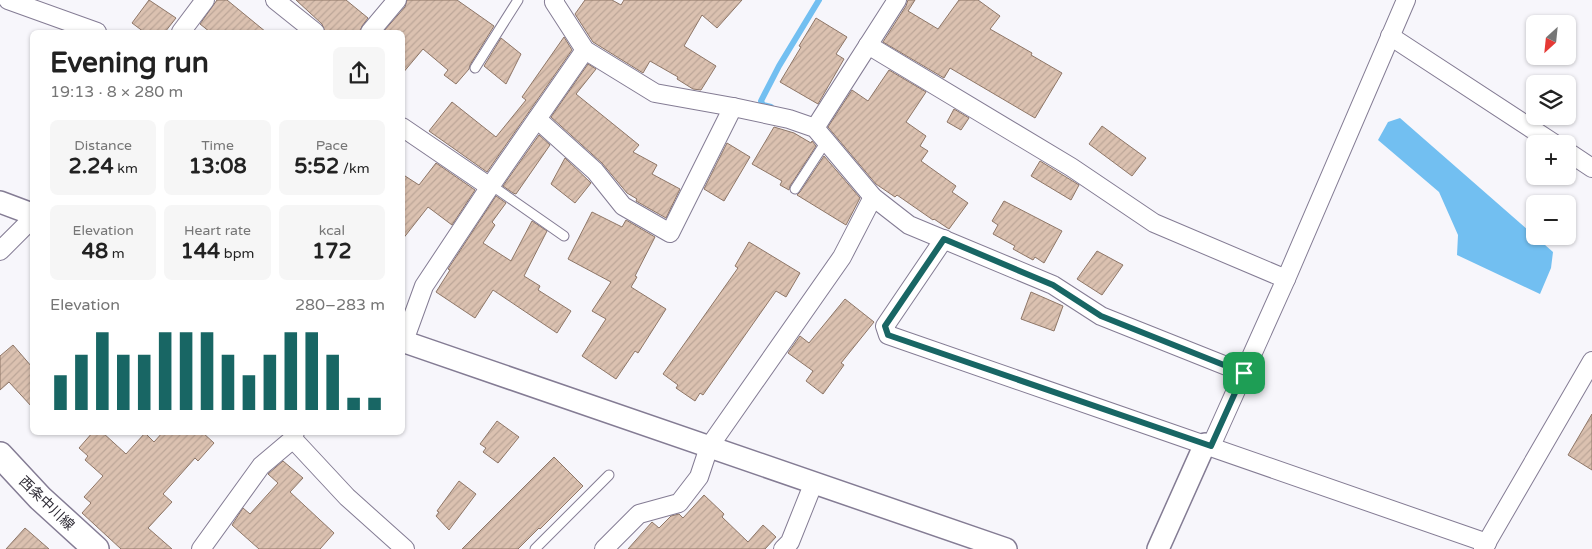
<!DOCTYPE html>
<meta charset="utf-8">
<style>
:root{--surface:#fff;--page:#f6f6f6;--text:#222;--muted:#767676;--accent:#186664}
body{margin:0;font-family:"Varela Round","Noto Sans JP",sans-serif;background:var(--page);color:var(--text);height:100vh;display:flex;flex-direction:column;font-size:19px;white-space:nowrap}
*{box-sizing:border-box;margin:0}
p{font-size:16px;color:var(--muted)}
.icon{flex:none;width:28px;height:28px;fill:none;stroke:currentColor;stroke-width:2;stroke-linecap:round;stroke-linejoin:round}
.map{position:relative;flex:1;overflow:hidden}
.sheet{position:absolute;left:30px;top:30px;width:375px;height:405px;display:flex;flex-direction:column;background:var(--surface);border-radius:8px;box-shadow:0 1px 4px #0004}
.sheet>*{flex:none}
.needle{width:32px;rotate:207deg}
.tools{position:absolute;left:1526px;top:15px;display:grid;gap:10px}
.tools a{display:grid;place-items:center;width:50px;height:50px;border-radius:8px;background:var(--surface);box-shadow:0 1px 4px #0004;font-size:25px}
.pin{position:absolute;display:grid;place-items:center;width:42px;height:42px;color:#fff;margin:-21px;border-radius:10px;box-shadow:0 2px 8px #0006}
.round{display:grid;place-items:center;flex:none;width:52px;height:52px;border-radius:8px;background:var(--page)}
.summary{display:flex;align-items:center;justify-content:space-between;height:85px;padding:0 20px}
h1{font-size:28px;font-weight:700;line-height:38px}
.figures{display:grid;grid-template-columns:repeat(3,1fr);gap:8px;height:85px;padding:5px 20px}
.figures div{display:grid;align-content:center;border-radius:8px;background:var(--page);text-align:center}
.figures b{font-size:21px;font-weight:700}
.figures small{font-size:14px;font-weight:400}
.figures p{font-size:14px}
.chart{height:140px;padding:10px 20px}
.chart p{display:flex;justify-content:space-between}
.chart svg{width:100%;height:90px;margin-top:5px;stroke:var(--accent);stroke-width:6}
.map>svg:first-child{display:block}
.water{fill:#72bff1}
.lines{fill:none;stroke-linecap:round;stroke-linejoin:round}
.stream{stroke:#72bff1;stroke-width:6}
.building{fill:url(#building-hatch);stroke:#8e7667}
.service-casing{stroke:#847c94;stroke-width:11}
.minor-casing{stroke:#847c94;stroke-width:20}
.tertiary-casing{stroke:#847c94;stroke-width:24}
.secondary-casing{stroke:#847c94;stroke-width:28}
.service{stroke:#fff;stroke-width:9}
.minor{stroke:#fff;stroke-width:18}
.tertiary{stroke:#fff;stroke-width:21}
.secondary{stroke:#fff;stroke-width:25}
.route-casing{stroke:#fff;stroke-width:10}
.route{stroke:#186664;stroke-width:6}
.labels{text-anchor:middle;stroke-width:4.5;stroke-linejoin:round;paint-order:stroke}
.street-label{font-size:14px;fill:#2d2a34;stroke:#fff}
</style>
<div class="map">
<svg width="1592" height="549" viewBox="0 0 1592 549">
<defs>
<pattern id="building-hatch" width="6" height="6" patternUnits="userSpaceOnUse" patternTransform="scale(1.25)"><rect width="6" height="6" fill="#dbc1b0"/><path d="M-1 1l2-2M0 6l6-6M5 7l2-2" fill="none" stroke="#bca698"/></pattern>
</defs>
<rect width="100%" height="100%" fill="#f7f6fb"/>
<polygon class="water" points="1400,118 1553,252 1551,268 1540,294 1457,255 1458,235 1439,192 1378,140 1388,122"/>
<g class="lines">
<polyline class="stream" points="771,107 763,105 761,101 779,66 819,0"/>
</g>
<g class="building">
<polygon points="149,0 176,18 165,32 144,32 132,23"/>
<polygon points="217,0 227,0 266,32 210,32 200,24"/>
<polygon points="296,0 346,0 368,18 362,26 360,32 325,32 322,24"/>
<polygon points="407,0 457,0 494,26 470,65 469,69 456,84 444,75 448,70 423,49 402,74 402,32 383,32 405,7"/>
<polygon points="585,0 612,0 621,5 624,0 742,0 717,28 702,15 684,46 716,66 701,90 693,89 677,79 678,77 650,61 643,73 593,42 575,14"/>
<polygon points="908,0 915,0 908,11 938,29 959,0 978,0 1000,16 990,29 1032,53 1031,55 1062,73 1035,118 950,68 944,78 883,42 906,6"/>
<polygon points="816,18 847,37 836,54 844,59 818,104 780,82 801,47 799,46"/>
<polygon points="564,37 572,50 487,172 429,131 452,102 496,137 526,100 522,97"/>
<polygon points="501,38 521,54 506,84 484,66"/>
<polygon points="588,64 596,69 576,94 639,145 633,152 657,165 652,174 680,189 666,218 636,201 637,199 627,193 602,163 551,117"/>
<polygon points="889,70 926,92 906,122 926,136 920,146 928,151 921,161 956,186 952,192 968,203 949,229 934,219 933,220 897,195 895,197 876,184 828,127 852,90 868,101"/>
<polygon points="954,109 969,118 961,130 947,122"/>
<polygon points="1102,126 1146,158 1132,176 1089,144"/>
<polygon points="774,127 794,133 811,143 812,141 816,146 790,186 789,190 780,185 782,181 752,164"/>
<polygon points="539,135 550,145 516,194 513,193 503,186"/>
<polygon points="727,143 750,157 724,201 704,189"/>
<polygon points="824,156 860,198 846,225 797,195 800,192"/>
<polygon points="565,158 591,183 575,203 551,184"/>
<polygon points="1040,161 1079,185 1071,200 1031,176"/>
<polygon points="436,163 475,190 452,225 428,207 402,240 402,174 419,185"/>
<polygon points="496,196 506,203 492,222 495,225 483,243 511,261 532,221 547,231 524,276 540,286 538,290 571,311 557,333 493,290 475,318 436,292 450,270 448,269"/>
<polygon points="1004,201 1062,231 1044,263 1035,257 1033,260 1013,249 1015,246 993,234 998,225 992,221"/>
<polygon points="592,212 622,227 626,220 655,237 635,276 637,277 631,287 666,309 638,353 635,351 616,379 582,356 606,319 592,311 611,282 568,259"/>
<polygon points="749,242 800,273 786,297 776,291 703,395 700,393 695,401 676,388 678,385 663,374 738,268 735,266"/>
<polygon points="1097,251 1123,265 1102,295 1077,279"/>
<polygon points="1031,292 1063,306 1054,331 1021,319"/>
<polygon points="845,299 874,322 841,363 844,365 823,394 806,381 813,371 788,353 800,336 809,343"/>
<polygon points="13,345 32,367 32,407 9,382 0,390 0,356"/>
<polygon points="1592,414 1592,470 1568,455"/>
<polygon points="497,421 519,437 498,463 483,452 486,448 480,444"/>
<polygon points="93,432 102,432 126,454 145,433 154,442 163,432 202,432 214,443 198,461 195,458 163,494 172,502 148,528 172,549 121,549 82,513 91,503 84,497 103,476 85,460 88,456 79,448"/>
<polygon points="554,457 583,486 540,529 539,528 518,549 462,549"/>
<polygon points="283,461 303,478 290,492 334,533 320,549 259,549 232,525 243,508 250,514 278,483 268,474"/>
<polygon points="459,481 476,494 449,530 436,516 439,512 437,511"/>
<polygon points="704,495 724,514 722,517 748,542 763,525 776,537 765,549 628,549 652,522 659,528 671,516 679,514 683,518"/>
<polygon points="25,528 49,549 6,549"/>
</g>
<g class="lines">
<defs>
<g id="service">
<polyline points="475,68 518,0"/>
<polyline points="491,185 564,236"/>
<polyline points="795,189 827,140"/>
<polyline points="535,549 609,475"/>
</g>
<g id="minor">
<polyline points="8,0 97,32"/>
<polyline points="275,0 315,32"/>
<polyline points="555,0 554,2 585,50 655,93 733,107 789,119 815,128 873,197 909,225 1053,285 1101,316 1244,373"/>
<polyline points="181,32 205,0"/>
<polyline points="370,32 397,0"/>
<polyline points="1390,36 1555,144"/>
<polyline points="868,45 1071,167 1154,223 1286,279"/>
<polyline points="537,119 595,171 623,206 670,233 733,107"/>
<polyline points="402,127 490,187"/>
<polyline points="815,128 897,0"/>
<polyline points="1568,152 1592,168"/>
<polyline points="944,239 885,326 888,335 1487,543"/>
<polyline points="0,251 32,219"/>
<polyline points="404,341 424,286 491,185 585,50"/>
<polyline points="293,439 347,497 405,549"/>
<polyline points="1211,446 1286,279 1406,0"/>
<polyline points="201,549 261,466 293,439 295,432"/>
<polyline points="604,549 639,514 679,503 699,477 709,447 842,257 873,197"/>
<polyline points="783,549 790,542 814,482"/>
<polyline points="1483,549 1592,361"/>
</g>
<g id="tertiary">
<polyline points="0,202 32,214"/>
<polyline points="402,341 1006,549"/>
<polyline points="1158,549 1205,444"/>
</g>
<polyline id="secondary" points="0,455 40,498 96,549"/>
</defs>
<use href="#service" class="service-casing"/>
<use href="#minor" class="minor-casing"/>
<use href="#tertiary" class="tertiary-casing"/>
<use href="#secondary" class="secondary-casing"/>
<use href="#service" class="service"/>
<use href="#minor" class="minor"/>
<use href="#tertiary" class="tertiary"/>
<use href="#secondary" class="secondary"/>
</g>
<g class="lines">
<defs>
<polygon id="route" points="944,239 1053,285 1101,316 1244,373 1211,446 888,335 885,326"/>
</defs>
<use href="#route" class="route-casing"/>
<use href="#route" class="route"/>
</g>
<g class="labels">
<g class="street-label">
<text transform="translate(47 503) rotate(44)" y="5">西条中川線</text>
</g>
</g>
</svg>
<div class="tools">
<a><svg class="needle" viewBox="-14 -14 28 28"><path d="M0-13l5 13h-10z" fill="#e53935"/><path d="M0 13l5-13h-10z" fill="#767676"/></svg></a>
<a><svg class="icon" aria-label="layers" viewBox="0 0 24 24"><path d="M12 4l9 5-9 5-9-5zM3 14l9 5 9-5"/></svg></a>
<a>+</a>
<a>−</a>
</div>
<div class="pin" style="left:1244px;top:373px;background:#1e9e55"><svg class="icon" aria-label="arrive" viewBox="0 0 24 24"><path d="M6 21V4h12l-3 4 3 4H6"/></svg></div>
<section class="sheet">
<div class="summary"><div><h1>Evening run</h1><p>19:13 · 8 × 280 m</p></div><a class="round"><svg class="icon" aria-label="share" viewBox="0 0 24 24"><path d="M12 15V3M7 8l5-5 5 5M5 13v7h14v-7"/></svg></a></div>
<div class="figures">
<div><p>Distance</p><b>2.24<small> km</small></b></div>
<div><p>Time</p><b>13:08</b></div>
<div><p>Pace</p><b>5:52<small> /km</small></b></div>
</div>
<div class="figures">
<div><p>Elevation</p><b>48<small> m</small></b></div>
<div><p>Heart rate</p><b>144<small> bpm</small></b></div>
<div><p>kcal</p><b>172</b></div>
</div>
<div class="chart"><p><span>Elevation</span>280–283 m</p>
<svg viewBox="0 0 160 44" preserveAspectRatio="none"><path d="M5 44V27M15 44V17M25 44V6M35 44V17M45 44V17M55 44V6M65 44V6M75 44V6M85 44V17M95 44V27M105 44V17M115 44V6M125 44V6M135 44V17M145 44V38M155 44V38"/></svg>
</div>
</section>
</div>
